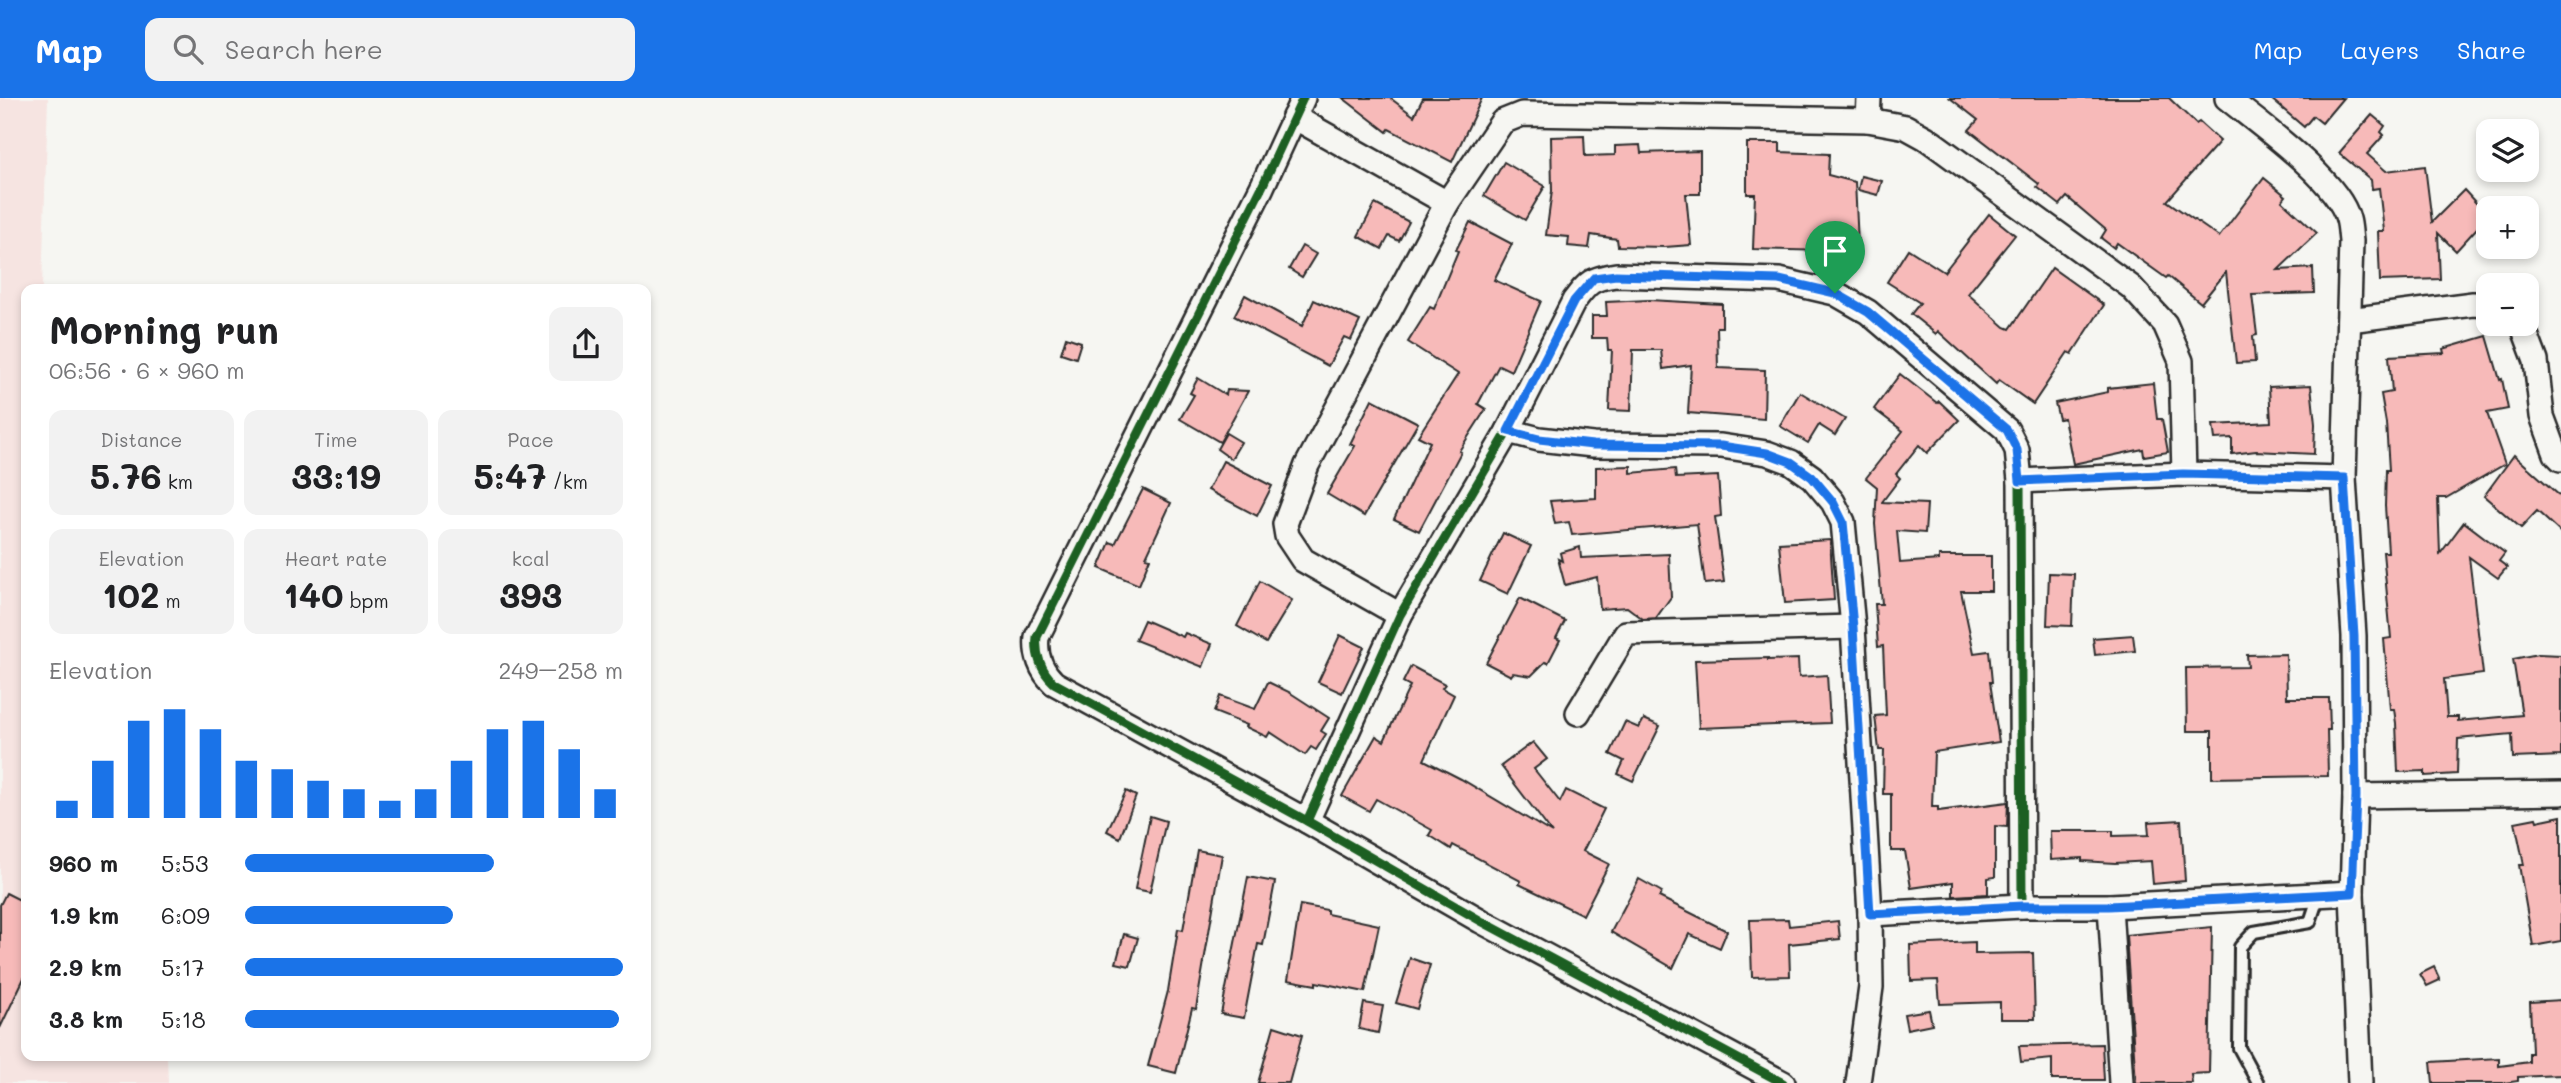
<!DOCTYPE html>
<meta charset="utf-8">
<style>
:root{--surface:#fff;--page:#f2f2f2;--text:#202124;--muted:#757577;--accent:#1a73e8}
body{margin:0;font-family:Mali,sans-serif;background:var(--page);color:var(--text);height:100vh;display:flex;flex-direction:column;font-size:26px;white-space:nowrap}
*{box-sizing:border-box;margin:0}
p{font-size:23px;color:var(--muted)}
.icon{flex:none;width:38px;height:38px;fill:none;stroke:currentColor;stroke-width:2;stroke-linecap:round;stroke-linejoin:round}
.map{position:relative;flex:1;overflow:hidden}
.sheet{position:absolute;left:21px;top:186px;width:630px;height:777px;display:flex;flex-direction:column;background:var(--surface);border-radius:14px;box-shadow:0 4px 10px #0003}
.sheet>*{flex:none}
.fabs{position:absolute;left:2476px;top:21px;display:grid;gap:14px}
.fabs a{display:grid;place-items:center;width:63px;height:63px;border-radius:14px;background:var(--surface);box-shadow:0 4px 10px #0003;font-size:35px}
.pin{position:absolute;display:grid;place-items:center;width:60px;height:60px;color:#fff;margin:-72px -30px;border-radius:50% 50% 50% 0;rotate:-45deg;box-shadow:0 0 7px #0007}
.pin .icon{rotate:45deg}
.round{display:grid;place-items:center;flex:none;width:74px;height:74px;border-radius:14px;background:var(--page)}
.headline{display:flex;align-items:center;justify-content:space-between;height:119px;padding:0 28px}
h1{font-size:38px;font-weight:700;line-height:52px}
.metrics{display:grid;grid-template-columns:repeat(3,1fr);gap:10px;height:119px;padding:7px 28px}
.metrics div{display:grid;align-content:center;border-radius:14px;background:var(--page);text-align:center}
.metrics b{font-size:35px;font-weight:700}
.metrics small{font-size:19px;font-weight:400}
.metrics p{font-size:19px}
.chart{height:196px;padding:14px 28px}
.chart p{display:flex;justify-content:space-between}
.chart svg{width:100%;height:126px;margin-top:7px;stroke:var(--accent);stroke-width:6}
ul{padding:0 28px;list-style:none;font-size:23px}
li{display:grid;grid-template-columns:112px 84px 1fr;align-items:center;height:52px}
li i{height:18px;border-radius:9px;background:var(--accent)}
header{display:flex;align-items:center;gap:42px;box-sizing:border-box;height:98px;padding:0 35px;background:var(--accent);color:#fff}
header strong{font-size:33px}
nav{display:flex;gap:38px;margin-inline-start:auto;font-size:24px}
.search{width:490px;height:63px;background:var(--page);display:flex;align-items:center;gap:18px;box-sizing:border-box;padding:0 24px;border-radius:14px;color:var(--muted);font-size:26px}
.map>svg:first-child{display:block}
.built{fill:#f6e4e1}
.building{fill:#f7bab9;stroke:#2b2b2b;stroke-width:2}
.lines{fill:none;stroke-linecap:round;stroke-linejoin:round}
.lane-casing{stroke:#2b2b2b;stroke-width:16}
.street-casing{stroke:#2b2b2b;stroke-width:28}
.lane{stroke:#f6f6f2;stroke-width:10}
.street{stroke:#f6f6f2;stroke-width:23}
.cycleway-casing{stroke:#f6f6f2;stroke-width:13}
.cycleway{stroke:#1b5e20;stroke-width:9}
.route-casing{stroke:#fff;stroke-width:14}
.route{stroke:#1a73e8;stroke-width:9}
</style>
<header>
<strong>Map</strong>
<div class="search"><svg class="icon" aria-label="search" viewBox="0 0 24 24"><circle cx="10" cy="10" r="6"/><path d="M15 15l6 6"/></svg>Search here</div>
<nav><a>Map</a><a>Layers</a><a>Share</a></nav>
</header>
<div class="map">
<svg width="2561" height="985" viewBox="0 0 2561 985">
<rect width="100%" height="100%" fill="#f6f6f2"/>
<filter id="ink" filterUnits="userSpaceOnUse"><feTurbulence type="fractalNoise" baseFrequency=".0143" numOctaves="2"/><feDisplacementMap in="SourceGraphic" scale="14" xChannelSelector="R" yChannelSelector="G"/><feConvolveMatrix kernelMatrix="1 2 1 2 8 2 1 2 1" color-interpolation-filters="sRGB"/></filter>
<g filter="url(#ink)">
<polygon class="built" points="0,0 48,0 42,191 26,191 26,957 167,957 168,985 0,985"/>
<g class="building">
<polygon points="1343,0 1390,0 1414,18 1423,0 1482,0 1452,64 1389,31 1387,34"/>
<polygon points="1950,0 2169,0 2196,26 2199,24 2220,43 2167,103 2219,139 2264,80 2286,98 2282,103 2317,135 2278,172 2313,170 2314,195 2252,197 2257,237 2253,238 2255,264 2236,265 2226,174 2201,205 2168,178 2166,180 2117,145 2114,150 2101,140 2106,132 2067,99 2060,107 2037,89 2039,86 1969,32 1978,22"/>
<polygon points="2270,0 2343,0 2322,25 2313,18 2304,29"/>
<polygon points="2372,17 2385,28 2381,34 2384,37 2367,56 2386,73 2425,68 2432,124 2464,92 2488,118 2456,153 2438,135 2440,181 2380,183 2378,133 2384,133 2379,90 2372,91 2371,82 2339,55"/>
<polygon points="1584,38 1585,58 1615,57 1615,48 1640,47 1641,55 1700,53 1700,96 1686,96 1691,147 1665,149 1618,148 1617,141 1591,137 1589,150 1568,148 1569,139 1546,137 1552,93 1551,39"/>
<polygon points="1747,45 1780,45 1780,54 1829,56 1828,77 1855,84 1858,146 1827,148 1827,153 1753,151 1755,96 1747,96"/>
<polygon points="1504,64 1545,88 1525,122 1484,98"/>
<polygon points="1861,78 1882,83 1878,97 1858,92"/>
<polygon points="1375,106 1409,124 1399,143 1389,138 1382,151 1358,138"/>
<polygon points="1989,116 2015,137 1968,196 2005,229 2010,231 2052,170 2104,207 2072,256 2068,254 2033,306 1999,282 1996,286 1938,233 1936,236 1911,216 1920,205 1887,184 1908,151 1944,174"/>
<polygon points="1470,124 1512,146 1494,182 1541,203 1511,273 1499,267 1478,306 1486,311 1459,353 1461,354 1419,433 1394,421 1430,344 1418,338 1458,276 1408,244 1430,209 1434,211 1458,153 1456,152"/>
<polygon points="1302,148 1316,156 1302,179 1289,171"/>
<polygon points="1245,197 1302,228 1314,202 1360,223 1351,242 1344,239 1328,268 1234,218"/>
<polygon points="1649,202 1722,206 1722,229 1717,229 1718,270 1765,272 1764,321 1688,315 1691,267 1663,271 1661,252 1633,252 1631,313 1609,312 1612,252 1608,252 1607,240 1592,240 1592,218 1607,218 1606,204"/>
<polygon points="2487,238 2500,282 2502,281 2508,311 2487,315 2505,366 2446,400 2438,400 2440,456 2464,424 2505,455 2499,463 2507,469 2498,480 2469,459 2483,576 2444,581 2447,619 2458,619 2458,623 2522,617 2513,561 2538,556 2561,557 2561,658 2513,660 2512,636 2458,641 2457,676 2425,678 2425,673 2398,674 2396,625 2394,611 2390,611 2384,541 2391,540 2383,454 2388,454 2385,408 2386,372 2389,372 2386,325 2381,296 2392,294 2389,258 2444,255 2443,251"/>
<polygon points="1066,239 1081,244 1076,260 1061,255"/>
<polygon points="1900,276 1937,305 1939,303 1959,322 1927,355 1919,347 1896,376 1900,380 1882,404 1927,406 1925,435 1897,433 1900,465 1939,462 1939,458 1991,458 1991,493 1961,493 1974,555 1989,553 1992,584 1990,584 1999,644 1934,654 1932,709 1938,709 1938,713 2008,704 2007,729 1995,728 1995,779 1988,780 1988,796 1953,798 1953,784 1911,790 1905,753 1891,753 1891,696 1883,696 1884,652 1879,652 1875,618 1886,617 1883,548 1878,549 1875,506 1882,506 1875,426 1877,389 1866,380 1903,333 1874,311"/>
<polygon points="1198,280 1226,297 1227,292 1248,293 1220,344 1180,321 1194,297 1190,295"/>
<polygon points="2153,285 2157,321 2162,321 2168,354 2144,358 2143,351 2073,366 2064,320 2059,321 2055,305 2108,294 2108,290"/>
<polygon points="2311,287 2315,326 2314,356 2256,353 2232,356 2232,340 2215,341 2213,327 2271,324 2269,289"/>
<polygon points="1800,294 1845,321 1835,337 1819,327 1808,345 1780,328"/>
<polygon points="1372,301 1418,325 1364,418 1327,396 1355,348 1350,346"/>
<polygon points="1226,335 1241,344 1231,361 1217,351"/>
<polygon points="2514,357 2561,399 2561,435 2537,413 2521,430 2484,398"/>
<polygon points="1223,363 1272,388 1257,418 1208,392"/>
<polygon points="1631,368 1631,375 1675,371 1676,380 1718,378 1721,418 1715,419 1724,484 1705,486 1697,426 1572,437 1569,424 1555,426 1550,403 1596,400 1596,369"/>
<polygon points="1143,391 1171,405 1146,459 1150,460 1139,487 1099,470 1110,444 1115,446"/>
<polygon points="1503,435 1531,448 1508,496 1480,483"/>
<polygon points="1830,442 1834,502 1785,505 1779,445"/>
<polygon points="1580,449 1581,460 1669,456 1671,499 1656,520 1643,521 1627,509 1600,511 1597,479 1565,487 1558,461 1562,463 1560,455"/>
<polygon points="2049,475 2074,476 2072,528 2047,527"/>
<polygon points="1260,483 1292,502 1266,545 1237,528"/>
<polygon points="1520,500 1565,523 1556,540 1560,542 1548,565 1545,564 1531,578 1513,575 1511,578 1486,565"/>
<polygon points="1144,522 1183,539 1185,535 1212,546 1203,569 1135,542"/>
<polygon points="1340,537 1364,549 1342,595 1318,584"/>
<polygon points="2133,537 2135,553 2095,557 2093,540"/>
<polygon points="2286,556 2287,600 2329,600 2330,632 2327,632 2328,678 2212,680 2212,633 2187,633 2186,570 2248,569 2247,557"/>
<polygon points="1768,560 1768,562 1798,561 1799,579 1827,577 1830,625 1699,630 1695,562"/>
<polygon points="1411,568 1445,586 1442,590 1454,597 1424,662 1461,681 1552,735 1501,668 1533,644 1547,661 1534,671 1560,704 1566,692 1604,711 1583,753 1609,766 1583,817 1519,786 1521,783 1453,747 1451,751 1429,737 1432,732 1376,701 1369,713 1342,698 1376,638 1384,643 1410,588 1403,584"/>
<polygon points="1268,584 1289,594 1329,620 1321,633 1326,636 1316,652 1311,649 1305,657 1270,634 1267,639 1246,629 1247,627 1214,614 1220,598 1255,611"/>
<polygon points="1644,621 1660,628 1633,683 1618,676 1624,663 1610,656 1625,624 1639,630"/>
<polygon points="1126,693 1136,698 1120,740 1107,733"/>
<polygon points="1150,718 1166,723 1150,794 1135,791"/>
<polygon points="2561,718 2561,843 2533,848 2519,767 2524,767 2515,724 2536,720 2537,723"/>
<polygon points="2181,722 2185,783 2153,786 2151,763 2115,765 2082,763 2082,760 2051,762 2050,733 2113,733 2113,738 2149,737 2148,724"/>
<polygon points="1197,752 1222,757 1196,911 1192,910 1176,975 1148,968 1168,893 1178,831 1183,832"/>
<polygon points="1248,779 1275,784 1263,847 1258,846 1244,920 1221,916"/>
<polygon points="1639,781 1662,794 1659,799 1727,833 1720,850 1689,836 1673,870 1611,834"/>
<polygon points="6,795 26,805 26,876 0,930 0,807"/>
<polygon points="1300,807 1327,812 1327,816 1379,827 1365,894 1316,884 1316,887 1288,882"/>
<polygon points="1788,821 1789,828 1838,823 1840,841 1789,846 1790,878 1752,879 1750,822"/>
<polygon points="2212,829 2209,975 2191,976 2192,985 2136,985 2126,837"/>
<polygon points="1124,836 1138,840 1130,868 1116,865"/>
<polygon points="1975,844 1975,856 2033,855 2035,921 2000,921 2000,904 1940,906 1938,882 1911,883 1910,847"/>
<polygon points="1410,860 1430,867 1417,911 1396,905"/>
<polygon points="2434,869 2440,882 2427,888 2420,876"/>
<polygon points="2561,902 2561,977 2518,979 2518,983 2504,985 2433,985 2431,964 2499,960 2499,968 2529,964 2529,955 2532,955 2530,904"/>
<polygon points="1364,905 1383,908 1378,935 1359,931"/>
<polygon points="1929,912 1932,926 1907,931 1904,916"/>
<polygon points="1274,928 1302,937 1289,985 1258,985"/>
<polygon points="2102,946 2104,982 2052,982 2052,961 2021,964 2019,948"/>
</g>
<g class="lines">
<defs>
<polyline id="lane" points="2258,985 2239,950 2240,849 2254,834 2310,824 2319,797"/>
<g id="street">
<path d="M1303,0L1262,89L1037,539C1035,556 1041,573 1054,585L1307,723L1481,823L1783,985"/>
<path d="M2227,0C2259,26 2338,82 2348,121C2350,128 2350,136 2351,143L2344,380L2354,538L2355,698L2352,795L2360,985"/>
<polyline points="1294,19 1447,105"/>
<polyline points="1868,22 1869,0"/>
<polyline points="2349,222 2473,206 2488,207"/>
<polyline points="2522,226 2536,263 2542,318 2556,356 2561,361"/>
<polyline points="1508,333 1539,341 1593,347 1721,348 1767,355 1791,364 1812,379 1833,404 1843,424 1853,529 1870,816 1871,889 1858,985"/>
<polyline points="2020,383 2184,376 2344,380"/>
<polyline points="1400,517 1303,462 1287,438 1285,426 1307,367 1447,105 1502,24 1522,16 1868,22 1906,29 1926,40 2131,189 2165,226 2181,263 2184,376"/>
<polyline points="1578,615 1626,535 1853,529"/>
<polyline points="2355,698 2561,695"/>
<path d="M1307,723L1400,517L1508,333L1574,203C1589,183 1591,181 1616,177L1779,182L1835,195L1868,214L2007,332L2017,352L2020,383L2022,808"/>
<polyline points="2110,808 2352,795"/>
<polyline points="1870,816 2022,808 2110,808 2121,985"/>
</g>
</defs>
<use href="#lane" class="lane-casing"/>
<use href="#street" class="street-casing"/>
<use href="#lane" class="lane"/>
<use href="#street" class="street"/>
<defs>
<g id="cycleway">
<path d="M1303,0L1262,89L1037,539C1035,556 1041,573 1054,585L1307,723L1481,823L1783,985"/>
<path d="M1307,723L1400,517L1508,333L1574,203C1589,183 1591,181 1616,177L1779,182L1835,195L1868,214L2007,332L2017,352L2020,383L2022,808"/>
</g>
</defs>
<use href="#cycleway" class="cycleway-casing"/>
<use href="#cycleway" class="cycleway"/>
</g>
</g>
<g class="lines" filter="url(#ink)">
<defs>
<polygon id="route" points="1616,177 1779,182 1835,195 1868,214 2007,332 2017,352 2020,383 2183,376 2344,380 2354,538 2356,698 2352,795 2109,808 2022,808 1870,816 1853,529 1843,424 1833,404 1812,379 1791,364 1767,355 1721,348 1593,347 1539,341 1508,333 1574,203 1594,180"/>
</defs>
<use href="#route" class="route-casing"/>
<use href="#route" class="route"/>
</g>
</svg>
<div class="fabs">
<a><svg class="icon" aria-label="layers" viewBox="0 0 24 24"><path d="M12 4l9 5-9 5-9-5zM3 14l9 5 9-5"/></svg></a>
<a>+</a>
<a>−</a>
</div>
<div class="pin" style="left:1835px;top:195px;background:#1e9e55"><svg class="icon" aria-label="arrive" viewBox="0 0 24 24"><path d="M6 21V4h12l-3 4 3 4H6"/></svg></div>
<section class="sheet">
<div class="headline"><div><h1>Morning run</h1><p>06:56 · 6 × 960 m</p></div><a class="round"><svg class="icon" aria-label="share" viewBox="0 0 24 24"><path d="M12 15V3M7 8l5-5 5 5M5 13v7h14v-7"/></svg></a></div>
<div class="metrics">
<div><p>Distance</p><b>5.76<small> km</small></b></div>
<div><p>Time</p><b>33:19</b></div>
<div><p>Pace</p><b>5:47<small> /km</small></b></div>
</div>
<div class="metrics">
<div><p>Elevation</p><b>102<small> m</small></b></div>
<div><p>Heart rate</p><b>140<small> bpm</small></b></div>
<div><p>kcal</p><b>393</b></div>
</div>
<div class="chart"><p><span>Elevation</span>249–258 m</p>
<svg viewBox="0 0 160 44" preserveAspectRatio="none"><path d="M5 44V38M15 44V24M25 44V10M35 44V6M45 44V13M55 44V24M65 44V27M75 44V31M85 44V34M95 44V38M105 44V34M115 44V24M125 44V13M135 44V10M145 44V20M155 44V34"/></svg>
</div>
<ul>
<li><b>960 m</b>5:53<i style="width:66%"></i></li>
<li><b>1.9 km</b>6:09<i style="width:55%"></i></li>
<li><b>2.9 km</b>5:17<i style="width:100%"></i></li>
<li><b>3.8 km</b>5:18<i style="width:99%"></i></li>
</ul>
</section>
</div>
